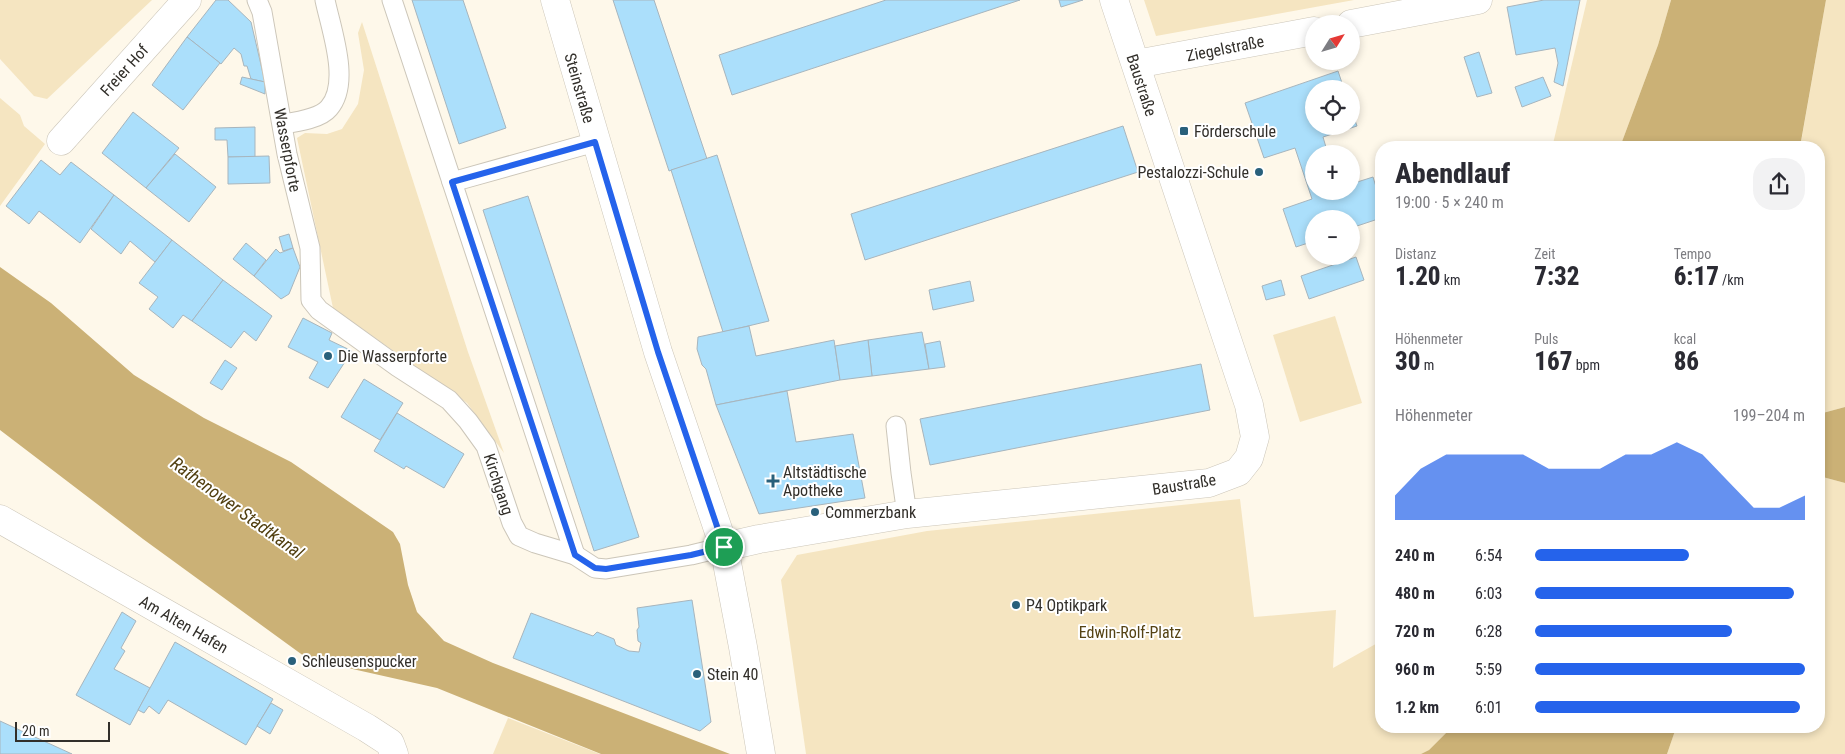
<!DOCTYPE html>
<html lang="de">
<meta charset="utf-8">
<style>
:root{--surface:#fff;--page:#f2f2f3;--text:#2b2b33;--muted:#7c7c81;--accent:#2563eb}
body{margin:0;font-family:"Roboto Condensed",sans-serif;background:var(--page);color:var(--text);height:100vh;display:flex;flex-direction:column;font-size:19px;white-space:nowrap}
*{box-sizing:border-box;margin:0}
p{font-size:16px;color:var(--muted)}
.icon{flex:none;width:28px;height:28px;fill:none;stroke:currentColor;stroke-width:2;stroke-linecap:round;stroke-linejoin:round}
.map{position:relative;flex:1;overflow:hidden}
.side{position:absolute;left:1375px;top:141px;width:450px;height:592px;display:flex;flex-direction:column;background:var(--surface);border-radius:20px;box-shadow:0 2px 8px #0003}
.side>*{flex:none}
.needle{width:32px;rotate:53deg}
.controls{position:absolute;left:1305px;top:15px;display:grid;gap:10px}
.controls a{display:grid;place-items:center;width:55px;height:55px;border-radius:50%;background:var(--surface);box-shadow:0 2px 8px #0003;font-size:25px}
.scale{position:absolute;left:15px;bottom:12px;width:95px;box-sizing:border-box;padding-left:5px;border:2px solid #322f2a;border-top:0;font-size:14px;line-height:18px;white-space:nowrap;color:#322f2a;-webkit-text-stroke:4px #fff;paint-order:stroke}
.pin{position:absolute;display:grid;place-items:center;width:42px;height:42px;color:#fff;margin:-21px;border:2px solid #fff;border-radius:50%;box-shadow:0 1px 5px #0007}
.round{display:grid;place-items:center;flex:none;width:52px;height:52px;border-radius:20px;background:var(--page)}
.head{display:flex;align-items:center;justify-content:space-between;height:85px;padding:0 20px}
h1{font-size:28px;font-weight:800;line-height:38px}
.metrics{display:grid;grid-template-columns:repeat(3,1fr);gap:8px;height:85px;padding:5px 20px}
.metrics div{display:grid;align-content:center}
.metrics b{font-size:25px;font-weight:800}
.metrics small{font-size:14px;font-weight:400}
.metrics p{font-size:14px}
.chart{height:140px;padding:10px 20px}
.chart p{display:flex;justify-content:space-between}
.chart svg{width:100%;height:90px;margin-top:5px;fill:var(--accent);opacity:.7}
ul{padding:0 20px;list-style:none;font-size:16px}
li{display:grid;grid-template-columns:80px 60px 1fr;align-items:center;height:38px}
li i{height:12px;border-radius:6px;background:var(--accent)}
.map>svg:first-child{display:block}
.green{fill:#f5e5c1}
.water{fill:#cbb176}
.building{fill:#abdffb;stroke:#a7b5bd}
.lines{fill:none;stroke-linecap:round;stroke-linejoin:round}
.lane-casing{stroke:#ccc6b9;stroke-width:21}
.street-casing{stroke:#ccc6b9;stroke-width:29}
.secondary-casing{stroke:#ccc6b9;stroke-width:29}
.lane{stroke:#fff;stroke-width:19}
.street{stroke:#fff;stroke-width:28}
.secondary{stroke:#fff;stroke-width:28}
.route-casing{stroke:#fff;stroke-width:10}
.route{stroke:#2563eb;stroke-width:6}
.poi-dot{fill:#29607b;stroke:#fff;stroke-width:2}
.labels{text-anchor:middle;stroke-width:4;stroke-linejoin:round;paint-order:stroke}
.street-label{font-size:16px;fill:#322f2a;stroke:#fff}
.poi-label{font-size:16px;fill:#322f2a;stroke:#fff;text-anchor:start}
.park-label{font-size:16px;fill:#554314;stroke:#fff}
.water-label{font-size:18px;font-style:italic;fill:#513f10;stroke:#fff}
</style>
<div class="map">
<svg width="1845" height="754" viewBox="0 0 1845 754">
<rect width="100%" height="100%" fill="#fef8ea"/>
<g class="green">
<polygon points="0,0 152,0 47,99 34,96 0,59"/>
<polygon points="1144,0 1354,0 1156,36"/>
<polygon points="1587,0 1671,0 1658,45 1620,147 1552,148"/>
<polygon points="1826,0 1845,0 1845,407 1819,414 1819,148 1800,148"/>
<polygon points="362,22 468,352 504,453 467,403 333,308 297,138 305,133 327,134 342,129 358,104 364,70 358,33"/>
<polygon points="0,98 20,115 24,126 45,144 0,206"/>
<polygon points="1335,316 1362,403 1300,422 1273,335"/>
<polygon points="1819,476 1845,483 1845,754 1667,754 1676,728 1819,728"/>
<polygon points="1240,499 1254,617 1336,610 1333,668 1381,641 1381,728 1451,728 1429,750 1421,754 806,754 781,580 797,555 927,531"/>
<polygon points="508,718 600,754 493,754"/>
</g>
<g class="water">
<polygon points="1671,0 1826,0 1800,147 1620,147 1658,45"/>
<polygon points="0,267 51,303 134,375 204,418 291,462 393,532 400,544 408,585 417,612 444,641 493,663 730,754 601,754 437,688 308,659 143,539 0,430"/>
<polygon points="1845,407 1845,483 1819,476 1819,414"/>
<polygon points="1451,728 1676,728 1667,754 1421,754 1429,750"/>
</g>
<g class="building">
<polygon points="216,0 228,0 251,22 265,82 251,79 247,66 244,66 241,54 234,48 221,64 187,37"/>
<polygon points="412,0 463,0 506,128 459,144"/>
<polygon points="613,0 654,0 707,159 669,171"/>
<polygon points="886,0 1020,0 732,95 719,55"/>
<polygon points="1059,0 1083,0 1061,7"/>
<polygon points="1544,0 1580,0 1563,86 1554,82 1558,63 1555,48 1516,55 1507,7"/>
<polygon points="187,37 220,63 183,110 152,85"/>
<polygon points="1479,52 1492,93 1477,97 1464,57"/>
<polygon points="1338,71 1344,89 1314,89 1314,126 1351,126 1351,109 1357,126 1323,137 1328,154 1314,154 1314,191 1351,191 1351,184 1373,177 1381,203 1381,218 1351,228 1351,219 1314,219 1314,241 1296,247 1283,209 1312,199 1295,148 1264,158 1245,103"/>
<polygon points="242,77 265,82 265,94 240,84"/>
<polygon points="1543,77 1551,96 1522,107 1515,87"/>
<polygon points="133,112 179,148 146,188 102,153"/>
<polygon points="1123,126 1138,172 865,260 851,214"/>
<polygon points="255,127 255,157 228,157 227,140 215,140 215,128"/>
<polygon points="175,154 216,187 189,222 146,188"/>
<polygon points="717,155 769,321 723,332 671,170"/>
<polygon points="269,156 270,183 228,184 228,157"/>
<polygon points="41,160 60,175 71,162 114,195 80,243 39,211 29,224 6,206"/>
<polygon points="114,195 172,240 155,262 130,241 121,254 91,229"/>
<polygon points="528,196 639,537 594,551 483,210"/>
<polygon points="289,234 293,248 283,251 279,237"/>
<polygon points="172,240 223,280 192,321 183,315 173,328 149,309 158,297 139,283"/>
<polygon points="246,243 266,260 254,276 233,259"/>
<polygon points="293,248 300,267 289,294 281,299 254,276 276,249 280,253"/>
<polygon points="1356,257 1364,280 1309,299 1301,276"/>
<polygon points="223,280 272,316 256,341 244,331 231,348 192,321"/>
<polygon points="1281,280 1285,295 1266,300 1262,286"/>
<polygon points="970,281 974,301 933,310 929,290"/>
<polygon points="303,318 332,333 329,340 352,351 328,388 309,378 318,362 288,347"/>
<polygon points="749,326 756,356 834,340 840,380 716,405 706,369 702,365 697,349 698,337"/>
<polygon points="922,332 929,369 872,376 868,340"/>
<polygon points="868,340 872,376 840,380 835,346"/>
<polygon points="940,341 945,367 929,369 925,344"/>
<polygon points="225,360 237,368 222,390 210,383"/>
<polygon points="1201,364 1210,410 930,465 920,419"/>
<polygon points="364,379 403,403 380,440 341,417"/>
<polygon points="787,391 796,442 853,434 865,498 759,514 716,405"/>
<polygon points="397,413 464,454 444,488 406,466 404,469 374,451"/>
<polygon points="692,600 711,722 700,731 513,658 531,613 593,636 597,632 614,639 616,645 629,651 639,652 641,643 638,641 637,630 639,627 637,608"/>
<polygon points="122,612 136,621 121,648 125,651 114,669 150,688 130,725 76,695"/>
<polygon points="175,642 273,699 246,745 168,700 159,714 149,706 144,713 138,710"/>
<polygon points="271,703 283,710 270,734 257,726"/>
<polygon points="0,721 72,754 0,754"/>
</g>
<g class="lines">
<defs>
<g id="lane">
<polyline points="257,0 262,12 287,154 310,248 311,300 319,310 398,367 449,400 468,421 486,446 512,523 519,536 535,543 575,555 595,568 606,569 691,555 724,547"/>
<polyline points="392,0 575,555"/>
<path d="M283,124C296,122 320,119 329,108C351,83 331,29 325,0"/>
<polyline points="452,182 595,142"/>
<polyline points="896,426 901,473 907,514"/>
</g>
<g id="street">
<polyline points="1351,24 1478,0"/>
<polyline points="1136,64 1314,31"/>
<polyline points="61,141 187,0"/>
<polyline points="0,519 367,728 390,743 394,754"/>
<polyline points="724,547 759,539 907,514 1209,483 1238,472 1249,458 1255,437 1249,405 1114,0"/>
</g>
<polyline id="secondary" points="555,0 658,352 724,547 743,647 761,754"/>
</defs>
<use href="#lane" class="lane-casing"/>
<use href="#street" class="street-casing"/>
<use href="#secondary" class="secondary-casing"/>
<use href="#lane" class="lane"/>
<use href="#street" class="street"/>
<use href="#secondary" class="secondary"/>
</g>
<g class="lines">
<defs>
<polygon id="route" points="595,142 658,352 724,547 691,555 606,569 595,568 575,555 452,182"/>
</defs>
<use href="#route" class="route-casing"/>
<use href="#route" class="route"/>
</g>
<g class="poi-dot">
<rect x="1179" y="126" width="10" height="10" rx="2.5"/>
<circle cx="1259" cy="172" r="5"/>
<circle cx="328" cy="356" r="5"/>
<path d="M770.5 473.5h5v5h5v5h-5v5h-5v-5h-5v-5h5z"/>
<circle cx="815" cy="512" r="5"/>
<circle cx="1016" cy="605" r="5"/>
<circle cx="292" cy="661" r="5"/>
<circle cx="697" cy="674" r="5"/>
</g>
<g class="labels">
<g class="street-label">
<text transform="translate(1225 48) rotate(-11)" y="6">Ziegelstraße</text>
<text transform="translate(124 70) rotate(-48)" y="6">Freier Hof</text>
<text transform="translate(1142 85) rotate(72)" y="6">Baustraße</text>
<text transform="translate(580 88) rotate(74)" y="6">Steinstraße</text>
<text transform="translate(288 150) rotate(79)" y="6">Wasserpforte</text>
<text transform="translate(499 484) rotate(72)" y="6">Kirchgang</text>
<text transform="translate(1184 484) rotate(-9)" y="6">Baustraße</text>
<text transform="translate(184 624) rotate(30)" y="6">Am Alten Hafen</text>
</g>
<g class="poi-label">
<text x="1194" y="137">Förderschule</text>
<text x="1249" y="178" text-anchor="end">Pestalozzi-Schule</text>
<text x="338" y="362">Die Wasserpforte</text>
<text x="783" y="478">Altstädtische<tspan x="783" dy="18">Apotheke</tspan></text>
<text x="825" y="518">Commerzbank</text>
<text x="1026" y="611">P4 Optikpark</text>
<text x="302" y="667">Schleusenspucker</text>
<text x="707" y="680">Stein 40</text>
</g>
<g class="park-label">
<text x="1130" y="638">Edwin-Rolf-Platz</text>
</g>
<g class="water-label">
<text transform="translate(237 508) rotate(36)" y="6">Rathenower Stadtkanal</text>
</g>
</g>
</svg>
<div class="controls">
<a><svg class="needle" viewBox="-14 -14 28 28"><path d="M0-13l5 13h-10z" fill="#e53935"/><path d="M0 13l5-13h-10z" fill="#7c7c81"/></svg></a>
<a><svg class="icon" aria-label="locate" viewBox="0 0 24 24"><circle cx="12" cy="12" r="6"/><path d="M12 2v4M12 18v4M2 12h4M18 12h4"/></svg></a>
<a>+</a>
<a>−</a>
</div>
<div class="scale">20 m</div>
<div class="pin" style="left:724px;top:547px;background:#1e9e55"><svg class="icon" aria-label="arrive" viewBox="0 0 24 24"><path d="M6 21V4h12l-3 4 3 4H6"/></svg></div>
<section class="side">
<div class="head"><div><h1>Abendlauf</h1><p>19:00 · 5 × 240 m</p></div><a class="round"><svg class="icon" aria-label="share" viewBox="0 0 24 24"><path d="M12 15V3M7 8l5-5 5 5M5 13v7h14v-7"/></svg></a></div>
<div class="metrics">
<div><p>Distanz</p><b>1.20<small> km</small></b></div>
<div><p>Zeit</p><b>7:32</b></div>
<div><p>Tempo</p><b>6:17<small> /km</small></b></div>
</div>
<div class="metrics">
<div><p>Höhenmeter</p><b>30<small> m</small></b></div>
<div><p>Puls</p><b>167<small> bpm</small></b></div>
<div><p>kcal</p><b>86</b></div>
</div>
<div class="chart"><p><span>Höhenmeter</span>199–204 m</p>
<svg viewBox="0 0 160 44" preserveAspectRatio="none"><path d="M0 44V32L10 19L20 12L30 12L40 12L50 12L60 19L70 19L80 19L90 12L100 12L110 6L120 12L130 25L140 38L150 38L160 32V44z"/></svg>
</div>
<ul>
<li><b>240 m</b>6:54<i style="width:57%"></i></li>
<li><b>480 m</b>6:03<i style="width:96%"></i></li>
<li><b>720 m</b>6:28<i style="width:73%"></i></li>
<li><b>960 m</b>5:59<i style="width:100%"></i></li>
<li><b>1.2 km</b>6:01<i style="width:98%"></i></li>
</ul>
</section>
</div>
